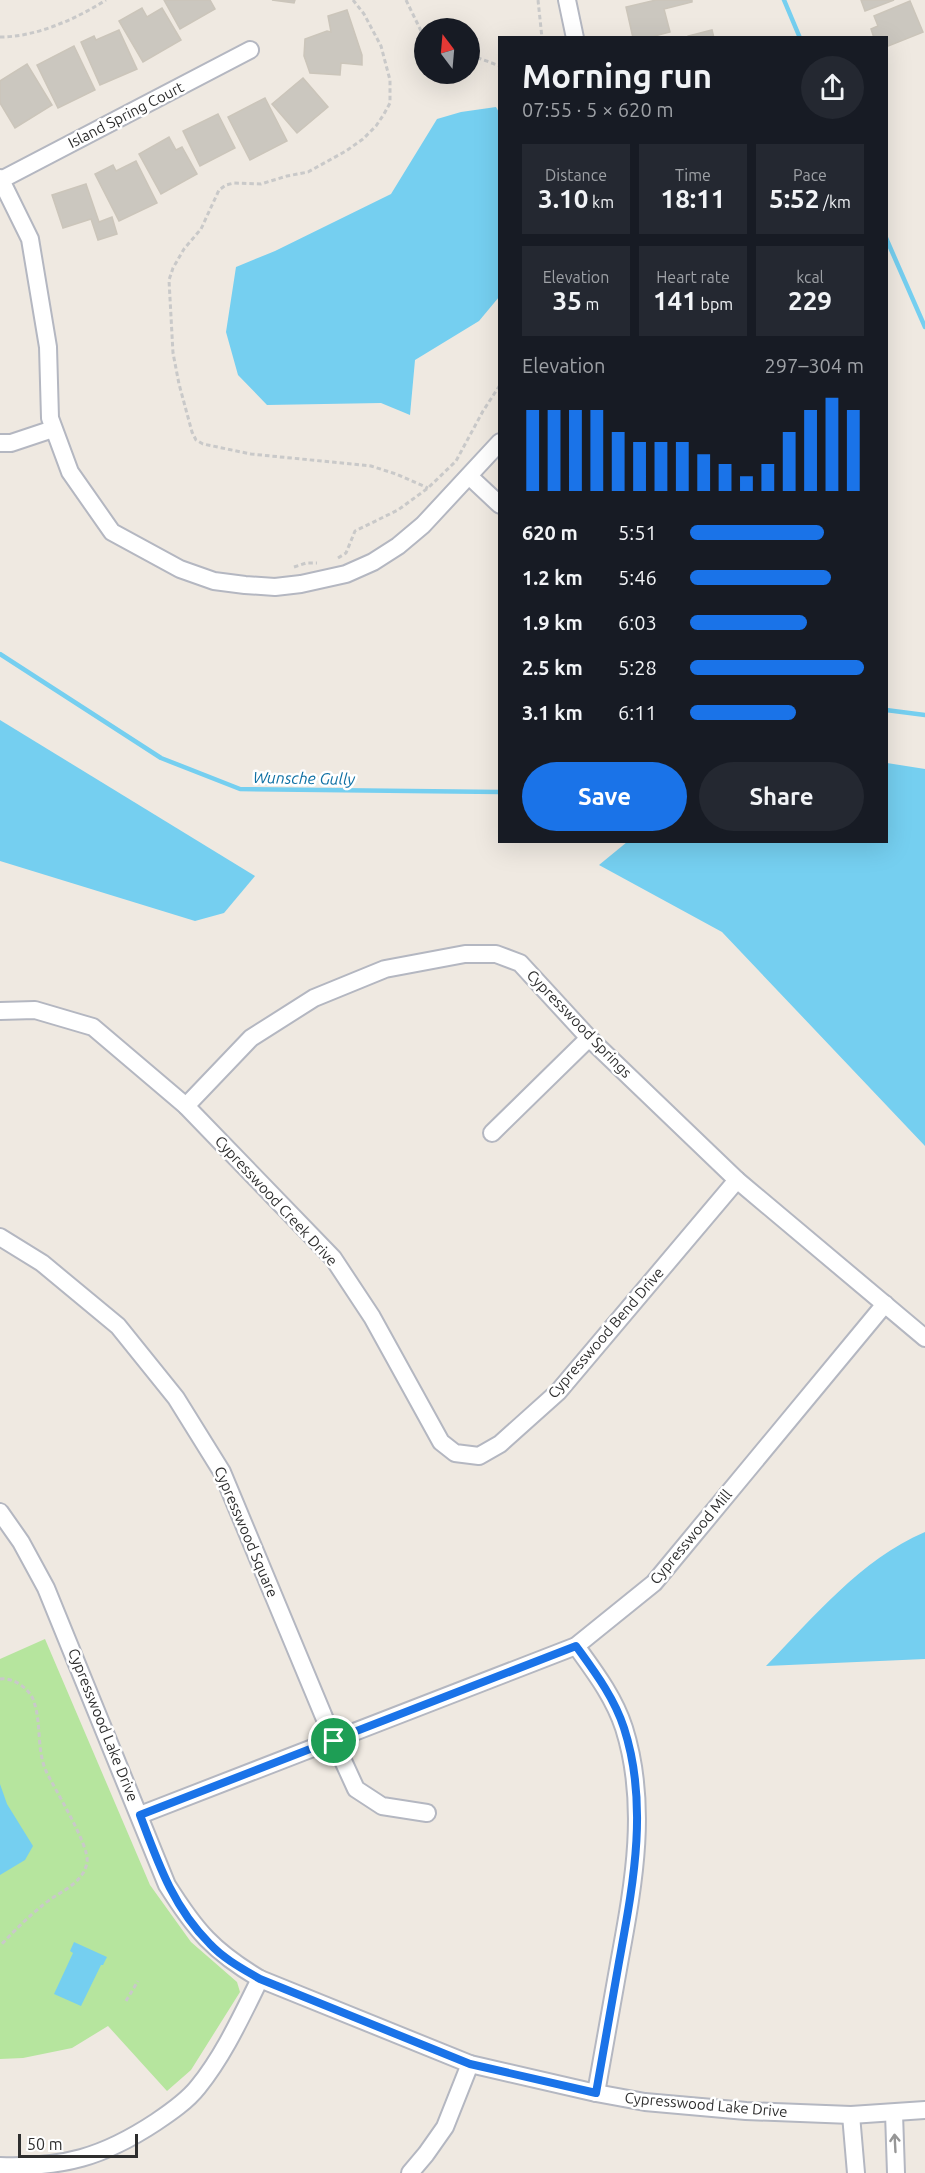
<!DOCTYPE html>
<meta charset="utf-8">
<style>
:root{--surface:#171b24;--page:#242831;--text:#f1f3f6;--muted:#9ea1a6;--accent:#1a73e8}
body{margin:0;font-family:Ubuntu,sans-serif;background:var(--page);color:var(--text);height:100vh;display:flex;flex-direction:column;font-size:22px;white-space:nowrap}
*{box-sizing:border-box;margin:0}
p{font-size:20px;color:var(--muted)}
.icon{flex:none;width:33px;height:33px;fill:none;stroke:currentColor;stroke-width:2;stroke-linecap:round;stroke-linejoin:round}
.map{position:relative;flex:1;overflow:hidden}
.details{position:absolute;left:498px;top:36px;width:390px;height:807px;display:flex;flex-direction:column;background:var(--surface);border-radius:0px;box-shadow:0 6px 24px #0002}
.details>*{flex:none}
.needle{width:39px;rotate:344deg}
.tools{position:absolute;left:414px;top:18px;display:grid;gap:12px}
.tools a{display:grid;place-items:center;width:66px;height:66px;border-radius:50%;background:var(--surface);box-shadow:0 6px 24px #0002;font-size:30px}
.scale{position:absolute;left:18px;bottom:15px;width:120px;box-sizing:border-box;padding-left:6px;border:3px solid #2e2e2e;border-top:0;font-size:16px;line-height:21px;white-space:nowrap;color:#2e2e2e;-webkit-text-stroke:4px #fff;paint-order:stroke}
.pin{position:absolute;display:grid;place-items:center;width:51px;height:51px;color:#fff;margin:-26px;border:3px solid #fff;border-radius:50%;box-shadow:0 2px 6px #0007}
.round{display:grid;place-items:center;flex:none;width:63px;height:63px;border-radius:32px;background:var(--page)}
.headline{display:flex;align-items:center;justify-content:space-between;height:102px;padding:0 24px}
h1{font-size:33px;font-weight:700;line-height:45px}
.metrics{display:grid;grid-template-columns:repeat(3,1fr);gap:9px;height:102px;padding:6px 24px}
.metrics div{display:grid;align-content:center;border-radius:0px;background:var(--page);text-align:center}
.metrics b{font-size:26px;font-weight:700}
.metrics small{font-size:16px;font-weight:400}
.metrics p{font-size:16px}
.chart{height:168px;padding:12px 24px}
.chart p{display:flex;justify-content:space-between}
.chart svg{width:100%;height:108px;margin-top:6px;stroke:var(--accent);stroke-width:6}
.cta{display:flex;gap:12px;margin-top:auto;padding:12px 24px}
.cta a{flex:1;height:69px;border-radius:36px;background:var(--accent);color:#fff;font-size:24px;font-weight:700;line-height:69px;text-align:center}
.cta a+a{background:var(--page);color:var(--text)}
ul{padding:0 24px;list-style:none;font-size:20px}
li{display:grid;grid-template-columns:96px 72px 1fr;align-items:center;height:45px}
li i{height:15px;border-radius:8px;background:var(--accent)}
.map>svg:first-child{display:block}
.green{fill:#b6e59e}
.water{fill:#75cff0}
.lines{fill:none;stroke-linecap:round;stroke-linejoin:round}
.stream{stroke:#75cff0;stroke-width:4.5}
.building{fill:#cbc7bf;stroke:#cbc5ba;stroke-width:1.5}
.minor-casing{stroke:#b4b7c1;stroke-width:20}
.path{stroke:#c9c9c9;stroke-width:3;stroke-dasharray:4.5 3;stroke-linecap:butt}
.minor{stroke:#fff;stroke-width:16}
.oneway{stroke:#969696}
.route-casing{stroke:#fff;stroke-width:12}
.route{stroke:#1a73e8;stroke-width:8}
.labels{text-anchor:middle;stroke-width:5;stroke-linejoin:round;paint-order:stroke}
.street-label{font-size:15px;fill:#2e2e2e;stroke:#fff}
.water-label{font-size:16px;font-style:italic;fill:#0d6fa3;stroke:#fff}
</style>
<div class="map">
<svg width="925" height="2173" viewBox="0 0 925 2173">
<rect width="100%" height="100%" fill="#efe9e1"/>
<polygon class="green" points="45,1639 150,1885 191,1942 237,1982 240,1992 191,2070 167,2091 108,2026 72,2048 23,2058 0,2059 0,1659"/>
<g class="water">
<polygon points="496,107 500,114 499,297 479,321 415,360 410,415 381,403 267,405 238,375 226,332 236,267 275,251 391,194 437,119 461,112"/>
<polygon points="0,720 255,876 224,913 195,921 0,861"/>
<polygon points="887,763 925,769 925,1146 722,932 599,865 627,842 886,842"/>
<path d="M925,1532V1659L766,1666C814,1617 860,1560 925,1532Z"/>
<polygon points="0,1784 7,1804 33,1846 25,1860 0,1875"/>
<polygon points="74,1942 107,1957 103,1965 101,1965 81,2006 54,1994 73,1953 70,1951"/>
</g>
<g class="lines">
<g class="stream">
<polyline points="784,0 800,38"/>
<polyline points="886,238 925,327"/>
<polyline points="0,654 161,758 240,789 500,792"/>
<polyline points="886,710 925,715"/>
</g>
</g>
<g class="building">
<polygon points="164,0 210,0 215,9 180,29"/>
<polygon points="272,0 295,0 294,3"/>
<polygon points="656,0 692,0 692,2 664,9 670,32 647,38 633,38 626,7"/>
<polygon points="861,0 894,0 865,11"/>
<polygon points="910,1 923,32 886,47 886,38 874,38 871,29 878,26 874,16"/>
<polygon points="142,8 147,17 162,8 181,40 143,62 119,21"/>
<polygon points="347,10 362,55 362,65 341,63 340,75 310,73 304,56 305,39 327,31 331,32 328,16"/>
<polygon points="119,30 137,69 100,85 81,42 94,36 96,40"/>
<polygon points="712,30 714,38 688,38 688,36"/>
<polygon points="74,46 95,90 58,108 37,65"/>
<polygon points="27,64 52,105 15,128 0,103 0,81"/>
<polygon points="303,78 328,107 297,133 272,104"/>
<polygon points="265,98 287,141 250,160 228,117"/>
<polygon points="218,114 235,148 200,166 183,131"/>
<polygon points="169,137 176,150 182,147 197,174 161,194 139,154"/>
<polygon points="136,161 157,203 119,221 95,174 113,165 116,171"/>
<polygon points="86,184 99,222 112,217 117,234 98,240 91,219 63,228 52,195"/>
</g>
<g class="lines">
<defs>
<g id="minor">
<polyline points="567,0 575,38"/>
<polyline points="0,178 30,239 48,347 50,418 70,472 112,532 180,569 214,581 245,585 275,587 301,584 346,574 373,562 398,546 423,525 500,442"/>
<polyline points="1,180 250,50"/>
<polyline points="0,443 11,443 53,429"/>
<polyline points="469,476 500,505"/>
<polyline points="0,1011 35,1010 93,1027 186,1106 333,1258 372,1317 441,1442 455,1453 479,1456 500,1444 558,1392 737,1180"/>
<polyline points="186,1106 251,1038 314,998 385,969 465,954 496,954 520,963 589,1038 737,1180 925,1338"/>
<polyline points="492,1133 589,1038"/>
<polyline points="0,1237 42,1263 118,1326 176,1398 222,1472 334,1741 356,1789 382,1806 427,1813"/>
<path d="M0,1512L21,1542L46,1588L167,1885C196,1931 213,1951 260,1979L470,2064L596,2093L645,2102L746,2111L851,2115L925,2110"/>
<path d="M576,1646C594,1671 614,1697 624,1728C648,1804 634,1882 620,1958C612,2003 604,2048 596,2093"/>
<polyline points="140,1815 576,1646 654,1583 885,1304"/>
<polyline points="894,2113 896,2173"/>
<polyline points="851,2115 856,2173"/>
<path d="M0,2166C63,2168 103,2157 156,2122C171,2112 187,2101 198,2087C224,2055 242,2015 260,1979"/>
<polyline points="410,2173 426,2154 445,2127 470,2064"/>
</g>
</defs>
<use href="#minor" class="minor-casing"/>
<g class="path">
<polyline points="353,0 364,14 381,46 390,80 390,103 384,114 376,126 363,139 346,151 308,172 287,176 261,184 234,183 226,185 219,190 201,229 184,249 173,268 169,280 173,353 179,384 192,432 196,440 203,444 251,454 371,466 396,474 428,488"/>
<polyline points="406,0 424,37"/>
<polyline points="538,0 542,38"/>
<path d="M0,37C36,37 76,19 106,0"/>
<polyline points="470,55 500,66"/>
<polyline points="338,558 346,553 355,531 398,510 428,488 456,461 483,411 500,385"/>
<polyline points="294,567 306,563 317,563"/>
<path d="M0,1679C13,1677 28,1688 33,1699C42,1722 36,1748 46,1771C54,1788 90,1846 87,1862C84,1884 58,1892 43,1905C29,1916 12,1933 0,1946"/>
<polyline points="126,2001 138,1981"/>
</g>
<use href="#minor" class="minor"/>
</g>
<defs><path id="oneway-shaft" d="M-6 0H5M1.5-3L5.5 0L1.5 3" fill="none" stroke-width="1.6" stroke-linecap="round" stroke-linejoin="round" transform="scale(1.5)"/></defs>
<use class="oneway" href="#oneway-shaft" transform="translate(895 2143) rotate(-93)"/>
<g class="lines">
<defs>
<path id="route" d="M576,1646C594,1671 614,1697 624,1728C649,1805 633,1885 619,1962C611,2006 604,2049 596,2093L470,2064L260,1979C243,1969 224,1959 210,1944C173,1907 158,1863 140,1815Z"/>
</defs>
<use href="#route" class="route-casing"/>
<use href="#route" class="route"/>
</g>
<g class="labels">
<g class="street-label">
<text transform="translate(126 115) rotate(-27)" y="5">Island Spring Court</text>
<text transform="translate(579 1024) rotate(46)" y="5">Cypresswood Springs</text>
<text transform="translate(276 1201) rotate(47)" y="5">Cypresswood Creek Drive</text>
<text transform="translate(606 1333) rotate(-49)" y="5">Cypresswood Bend Drive</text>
<text transform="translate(246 1532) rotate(67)" y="5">Cypresswood Square</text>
<text transform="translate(691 1537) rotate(-50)" y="5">Cypresswood Mill</text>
<text transform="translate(103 1725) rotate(68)" y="5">Cypresswood Lake Drive</text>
<text transform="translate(706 2105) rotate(5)" y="5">Cypresswood Lake Drive</text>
</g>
<g class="water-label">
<text transform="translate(304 778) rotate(1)" y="6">Wunsche Gully</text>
</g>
</g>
</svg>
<div class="tools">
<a><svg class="needle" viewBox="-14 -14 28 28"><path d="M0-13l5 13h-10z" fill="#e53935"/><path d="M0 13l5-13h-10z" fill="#9ea1a6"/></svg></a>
</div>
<div class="scale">50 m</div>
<div class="pin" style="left:334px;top:1741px;background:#1e9e55"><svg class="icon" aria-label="arrive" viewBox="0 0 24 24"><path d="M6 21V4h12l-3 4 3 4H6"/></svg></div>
<section class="details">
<div class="headline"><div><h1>Morning run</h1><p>07:55 · 5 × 620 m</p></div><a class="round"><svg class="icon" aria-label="share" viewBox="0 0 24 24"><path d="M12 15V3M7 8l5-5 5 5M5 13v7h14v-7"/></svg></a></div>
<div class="metrics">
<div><p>Distance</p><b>3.10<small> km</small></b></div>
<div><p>Time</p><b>18:11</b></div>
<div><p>Pace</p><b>5:52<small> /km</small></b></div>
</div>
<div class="metrics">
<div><p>Elevation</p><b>35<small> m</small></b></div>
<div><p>Heart rate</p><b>141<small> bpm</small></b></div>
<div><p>kcal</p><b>229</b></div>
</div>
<div class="chart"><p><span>Elevation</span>297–304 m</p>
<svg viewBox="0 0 160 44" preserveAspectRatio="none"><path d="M5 44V11M15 44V11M25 44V11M35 44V11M45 44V20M55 44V24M65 44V24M75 44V24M85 44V29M95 44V33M105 44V38M115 44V33M125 44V20M135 44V11M145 44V6M155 44V11"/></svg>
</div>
<ul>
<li><b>620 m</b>5:51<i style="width:77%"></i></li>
<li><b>1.2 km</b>5:46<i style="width:81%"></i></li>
<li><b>1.9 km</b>6:03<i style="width:67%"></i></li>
<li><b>2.5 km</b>5:28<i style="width:100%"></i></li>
<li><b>3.1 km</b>6:11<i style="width:61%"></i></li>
</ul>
<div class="cta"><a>Save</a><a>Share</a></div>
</section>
</div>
